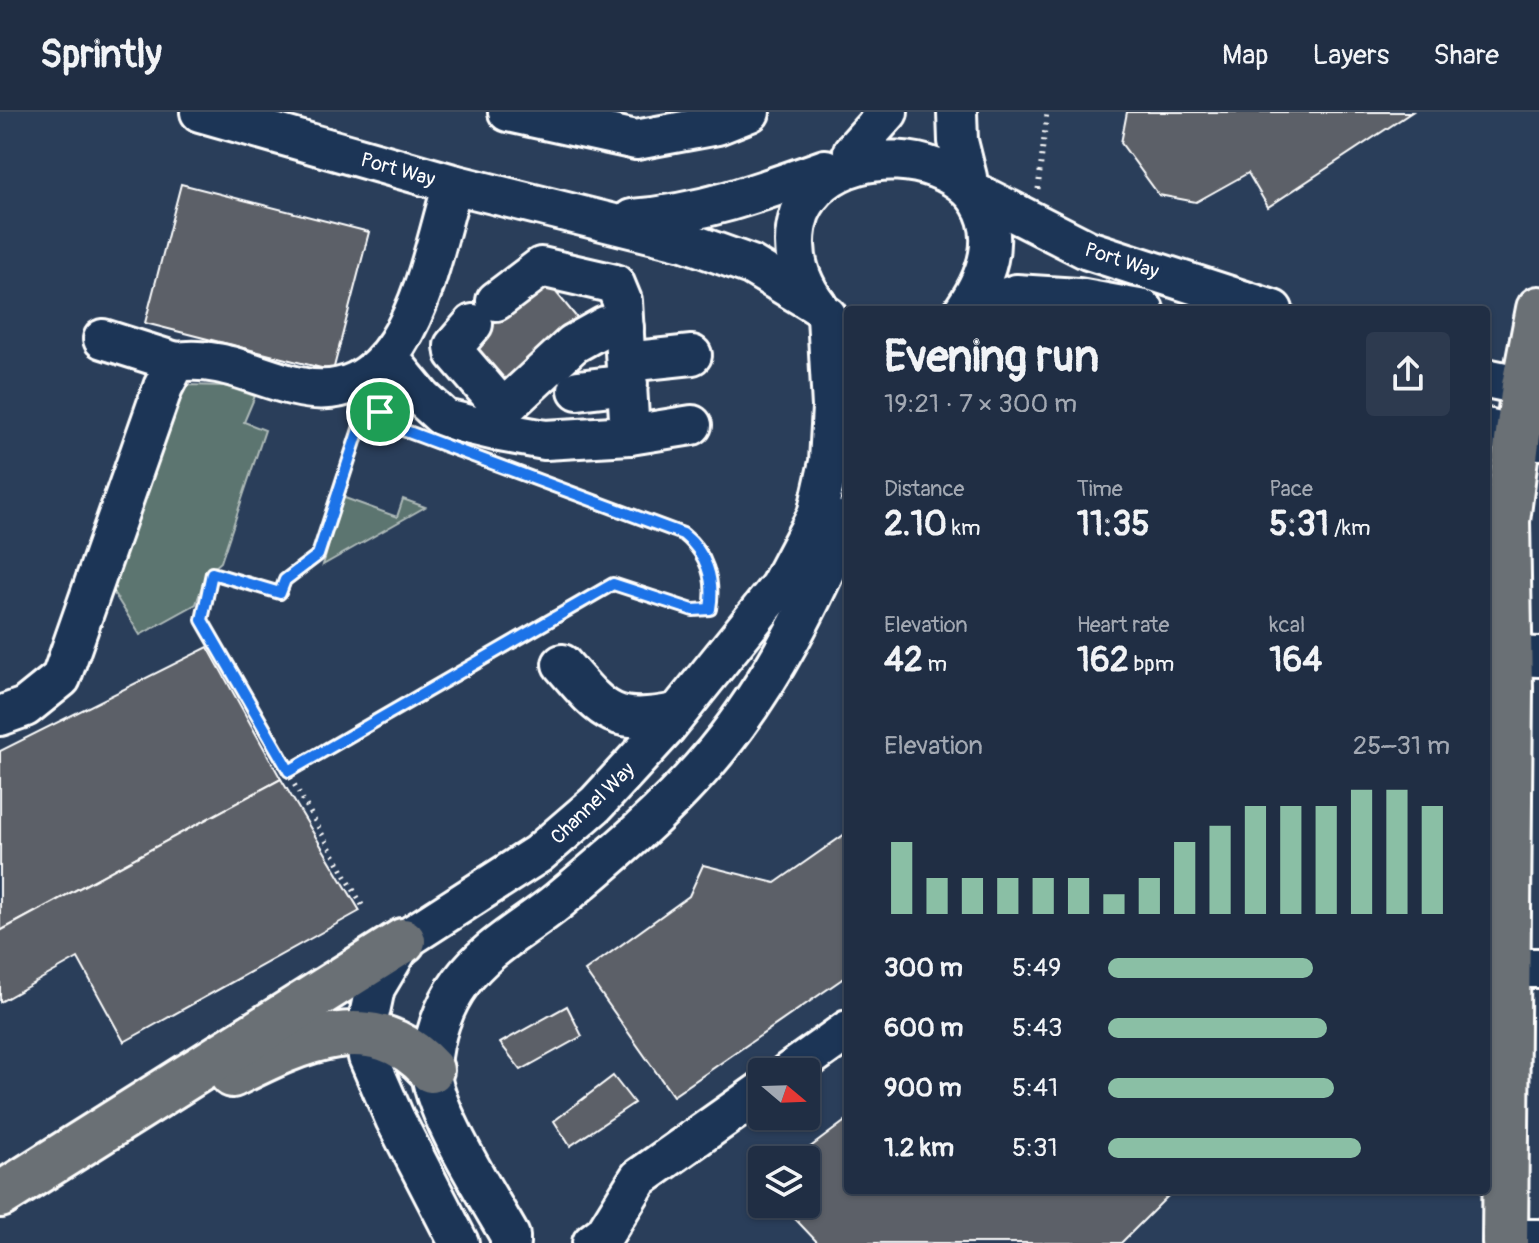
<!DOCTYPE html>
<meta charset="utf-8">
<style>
:root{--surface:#202e44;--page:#2d3a4f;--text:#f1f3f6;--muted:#a2a8b2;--line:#3d4a5d;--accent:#8abfa5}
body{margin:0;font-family:Pangolin,sans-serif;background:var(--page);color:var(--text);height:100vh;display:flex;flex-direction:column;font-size:30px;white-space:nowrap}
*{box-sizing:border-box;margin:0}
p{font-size:26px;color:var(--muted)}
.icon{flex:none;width:44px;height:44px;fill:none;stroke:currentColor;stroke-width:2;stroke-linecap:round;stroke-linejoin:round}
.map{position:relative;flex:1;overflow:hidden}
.details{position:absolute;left:844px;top:194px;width:646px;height:888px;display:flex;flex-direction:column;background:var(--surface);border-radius:8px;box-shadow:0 2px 6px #0004,0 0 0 2px var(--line)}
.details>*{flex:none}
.needle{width:52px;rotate:109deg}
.fabs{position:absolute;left:748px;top:946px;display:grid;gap:16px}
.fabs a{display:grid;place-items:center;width:72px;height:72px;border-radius:8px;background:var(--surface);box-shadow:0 2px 6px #0004,0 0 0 2px var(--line);font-size:40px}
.pin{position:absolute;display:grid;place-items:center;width:68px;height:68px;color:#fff;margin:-34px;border:4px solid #fff;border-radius:50%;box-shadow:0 2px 8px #0007}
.round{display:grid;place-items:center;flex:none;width:84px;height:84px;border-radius:8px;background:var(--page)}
.overview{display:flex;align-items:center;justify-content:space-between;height:136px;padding:0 40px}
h1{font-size:44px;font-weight:700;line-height:60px}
.metrics{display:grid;grid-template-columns:repeat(3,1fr);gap:12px;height:136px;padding:8px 40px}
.metrics div{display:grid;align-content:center}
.metrics b{font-size:34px;font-weight:700}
.metrics small{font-size:22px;font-weight:400}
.metrics p{font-size:22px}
.chart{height:224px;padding:16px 40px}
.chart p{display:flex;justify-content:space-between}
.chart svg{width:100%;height:144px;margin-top:8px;stroke:var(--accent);stroke-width:6}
ul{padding:0 40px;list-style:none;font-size:26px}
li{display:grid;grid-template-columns:128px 96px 1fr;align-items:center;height:60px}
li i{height:20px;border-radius:10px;background:var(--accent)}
header{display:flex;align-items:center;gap:48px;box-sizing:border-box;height:112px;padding:0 40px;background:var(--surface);border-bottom:2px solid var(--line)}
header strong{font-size:38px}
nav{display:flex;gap:44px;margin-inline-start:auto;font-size:28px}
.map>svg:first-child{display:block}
.green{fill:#5c7470;stroke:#aebab8;stroke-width:2}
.building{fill:#5c6067;stroke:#fff;stroke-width:2}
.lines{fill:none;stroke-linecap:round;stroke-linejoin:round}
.minor-casing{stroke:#fff;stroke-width:44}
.highway-casing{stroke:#fff;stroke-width:50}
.path{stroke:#fff;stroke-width:5;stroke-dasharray:2 6;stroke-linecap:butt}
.minor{stroke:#1d3557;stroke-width:38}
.highway{stroke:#6a7074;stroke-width:44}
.route-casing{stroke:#fff;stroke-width:16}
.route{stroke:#1a73e8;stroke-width:10}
.labels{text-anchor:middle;stroke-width:7;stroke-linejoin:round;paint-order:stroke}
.street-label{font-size:20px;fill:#fff;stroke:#1d3557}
</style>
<header>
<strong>Sprintly</strong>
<nav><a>Map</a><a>Layers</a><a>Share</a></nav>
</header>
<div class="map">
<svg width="1539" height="1131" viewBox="0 0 1539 1131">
<rect width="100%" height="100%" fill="#2a3e5a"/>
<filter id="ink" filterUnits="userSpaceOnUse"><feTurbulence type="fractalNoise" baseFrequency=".0125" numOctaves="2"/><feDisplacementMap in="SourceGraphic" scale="16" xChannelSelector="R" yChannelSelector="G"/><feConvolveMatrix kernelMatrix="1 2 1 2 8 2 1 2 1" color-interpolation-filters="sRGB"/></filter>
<g filter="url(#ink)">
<g class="green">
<polygon points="188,273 224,274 255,284 244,310 265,318 221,450 206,463 196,492 140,523 110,475 179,278"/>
<polygon points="342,385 397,405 403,387 425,395 323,453"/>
</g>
<g class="building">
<polygon points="1127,0 1412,0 1268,95 1248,61 1196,90 1159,83 1121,31"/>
<polygon points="181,72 369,120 333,259 145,211"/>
<polygon points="542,163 582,212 505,282 462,238 464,202 488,180"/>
<polygon points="208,535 281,667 0,819 0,639"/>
<polygon points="281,667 360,799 124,930 78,846 0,890 0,819"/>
<polygon points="848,720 848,863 673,984 585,859 689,784 703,753 775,771"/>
<polygon points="567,894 582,924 521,958 500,931"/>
<polygon points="613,964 634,991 570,1034 554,1009"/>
<polygon points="848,1007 848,1078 1174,1078 1121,1131 818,1131 781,1092 806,1092 806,1048 793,1048"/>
</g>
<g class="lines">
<defs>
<g id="minor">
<polyline points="200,0 453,72 687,130 751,153 817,193"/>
<polyline points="508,0 636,28 717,13 750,0"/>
<polyline points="957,0 958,29 967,65"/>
<polyline points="853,39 888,0"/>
<polyline points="978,82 1088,138 1273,198"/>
<path d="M632,107C700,102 761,80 825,57"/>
<polyline points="496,189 541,155 615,172 622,189 630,323"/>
<path d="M817,193C797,166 789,134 800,101C843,0 1065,51 964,198"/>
<polyline points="967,198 1016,182 1078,186 1144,198"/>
<polyline points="473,212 454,234 455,241 503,297 573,232 605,214 624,216"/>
<polyline points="103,227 176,250"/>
<polyline points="389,246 422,286 445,307 500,320 545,328 630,323 692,313"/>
<polyline points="626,250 692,243"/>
<polyline points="1486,266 1539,277"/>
<polyline points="578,278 628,272"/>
<polyline points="1486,316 1539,328"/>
<polyline points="1486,543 1539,545"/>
<path d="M562,552C603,599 611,614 676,601"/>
<path d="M0,604L25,595L61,566L163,275L176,250C219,243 254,264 295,274C409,302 429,150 453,72"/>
<polyline points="1507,856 1539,856"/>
<polyline points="789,960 848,918"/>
<polyline points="1506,1127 1539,1127"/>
<polyline points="459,1131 395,1007 368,945 365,923 375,876 403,829 538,742 596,692 664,618 779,475 817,403 829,350 832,295 827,204"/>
<path d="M510,1131V1124C490,1088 429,994 431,955C433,926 443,894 461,870C487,835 525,816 558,789C614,742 670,695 716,639C772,571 813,488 848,407"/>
<polyline points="592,1131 605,1121 639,1066 762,979"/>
</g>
<g id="highway">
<path d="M232,963C296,931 372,892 431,958"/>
<polyline points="0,1083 403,829"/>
<polyline points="1505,1131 1510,576 1507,409 1524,274 1539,197"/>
</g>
</defs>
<use href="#minor" class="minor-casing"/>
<use href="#highway" class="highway-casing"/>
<g class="path">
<polyline points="1038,77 1047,0"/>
<polyline points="380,300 387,312 406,319"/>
<path d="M520,361L683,422C707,440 715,467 710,496"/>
<polyline points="289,659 613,472 693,498 721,493"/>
<polyline points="362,793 202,508 212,461 280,481 285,468 318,443 360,314 387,295"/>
</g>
<use href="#minor" class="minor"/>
<use href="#highway" class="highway"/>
</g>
</g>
<g class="lines" filter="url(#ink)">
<defs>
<path id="route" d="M380,300L387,312L683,422C707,441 715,468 710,497L693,498L613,472L289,659L202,508L212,461L280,481L285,468L318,443L360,314Z"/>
</defs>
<use href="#route" class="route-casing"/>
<use href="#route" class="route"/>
</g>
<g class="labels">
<g class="street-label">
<text transform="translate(398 57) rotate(16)" y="7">Port Way</text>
<text transform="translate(1122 148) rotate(18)" y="7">Port Way</text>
<text transform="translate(592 691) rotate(-44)" y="7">Channel Way</text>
</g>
</g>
</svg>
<div class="fabs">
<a><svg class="needle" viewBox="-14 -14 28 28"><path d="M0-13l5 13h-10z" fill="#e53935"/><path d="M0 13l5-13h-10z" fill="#a2a8b2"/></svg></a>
<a><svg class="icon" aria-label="layers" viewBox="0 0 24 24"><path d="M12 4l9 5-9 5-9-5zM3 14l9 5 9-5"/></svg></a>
</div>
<div class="pin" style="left:380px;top:300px;background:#1e9e55"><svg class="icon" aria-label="arrive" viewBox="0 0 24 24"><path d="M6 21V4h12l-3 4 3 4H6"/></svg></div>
<section class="details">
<div class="overview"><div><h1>Evening run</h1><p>19:21 · 7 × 300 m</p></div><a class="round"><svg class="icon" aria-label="share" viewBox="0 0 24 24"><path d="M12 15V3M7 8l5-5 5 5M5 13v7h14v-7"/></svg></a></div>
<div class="metrics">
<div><p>Distance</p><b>2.10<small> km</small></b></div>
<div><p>Time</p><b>11:35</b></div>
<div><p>Pace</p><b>5:31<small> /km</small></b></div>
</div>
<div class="metrics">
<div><p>Elevation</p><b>42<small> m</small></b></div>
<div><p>Heart rate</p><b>162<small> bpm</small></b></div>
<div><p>kcal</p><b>164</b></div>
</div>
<div class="chart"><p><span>Elevation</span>25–31 m</p>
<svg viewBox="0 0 160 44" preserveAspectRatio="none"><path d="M5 44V22M15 44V33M25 44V33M35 44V33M45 44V33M55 44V33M65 44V38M75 44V33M85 44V22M95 44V17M105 44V11M115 44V11M125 44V11M135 44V6M145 44V6M155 44V11"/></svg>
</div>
<ul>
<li><b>300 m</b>5:49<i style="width:60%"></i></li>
<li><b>600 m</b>5:43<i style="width:64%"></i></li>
<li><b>900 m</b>5:41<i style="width:66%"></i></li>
<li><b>1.2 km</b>5:31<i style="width:74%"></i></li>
</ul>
</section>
</div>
